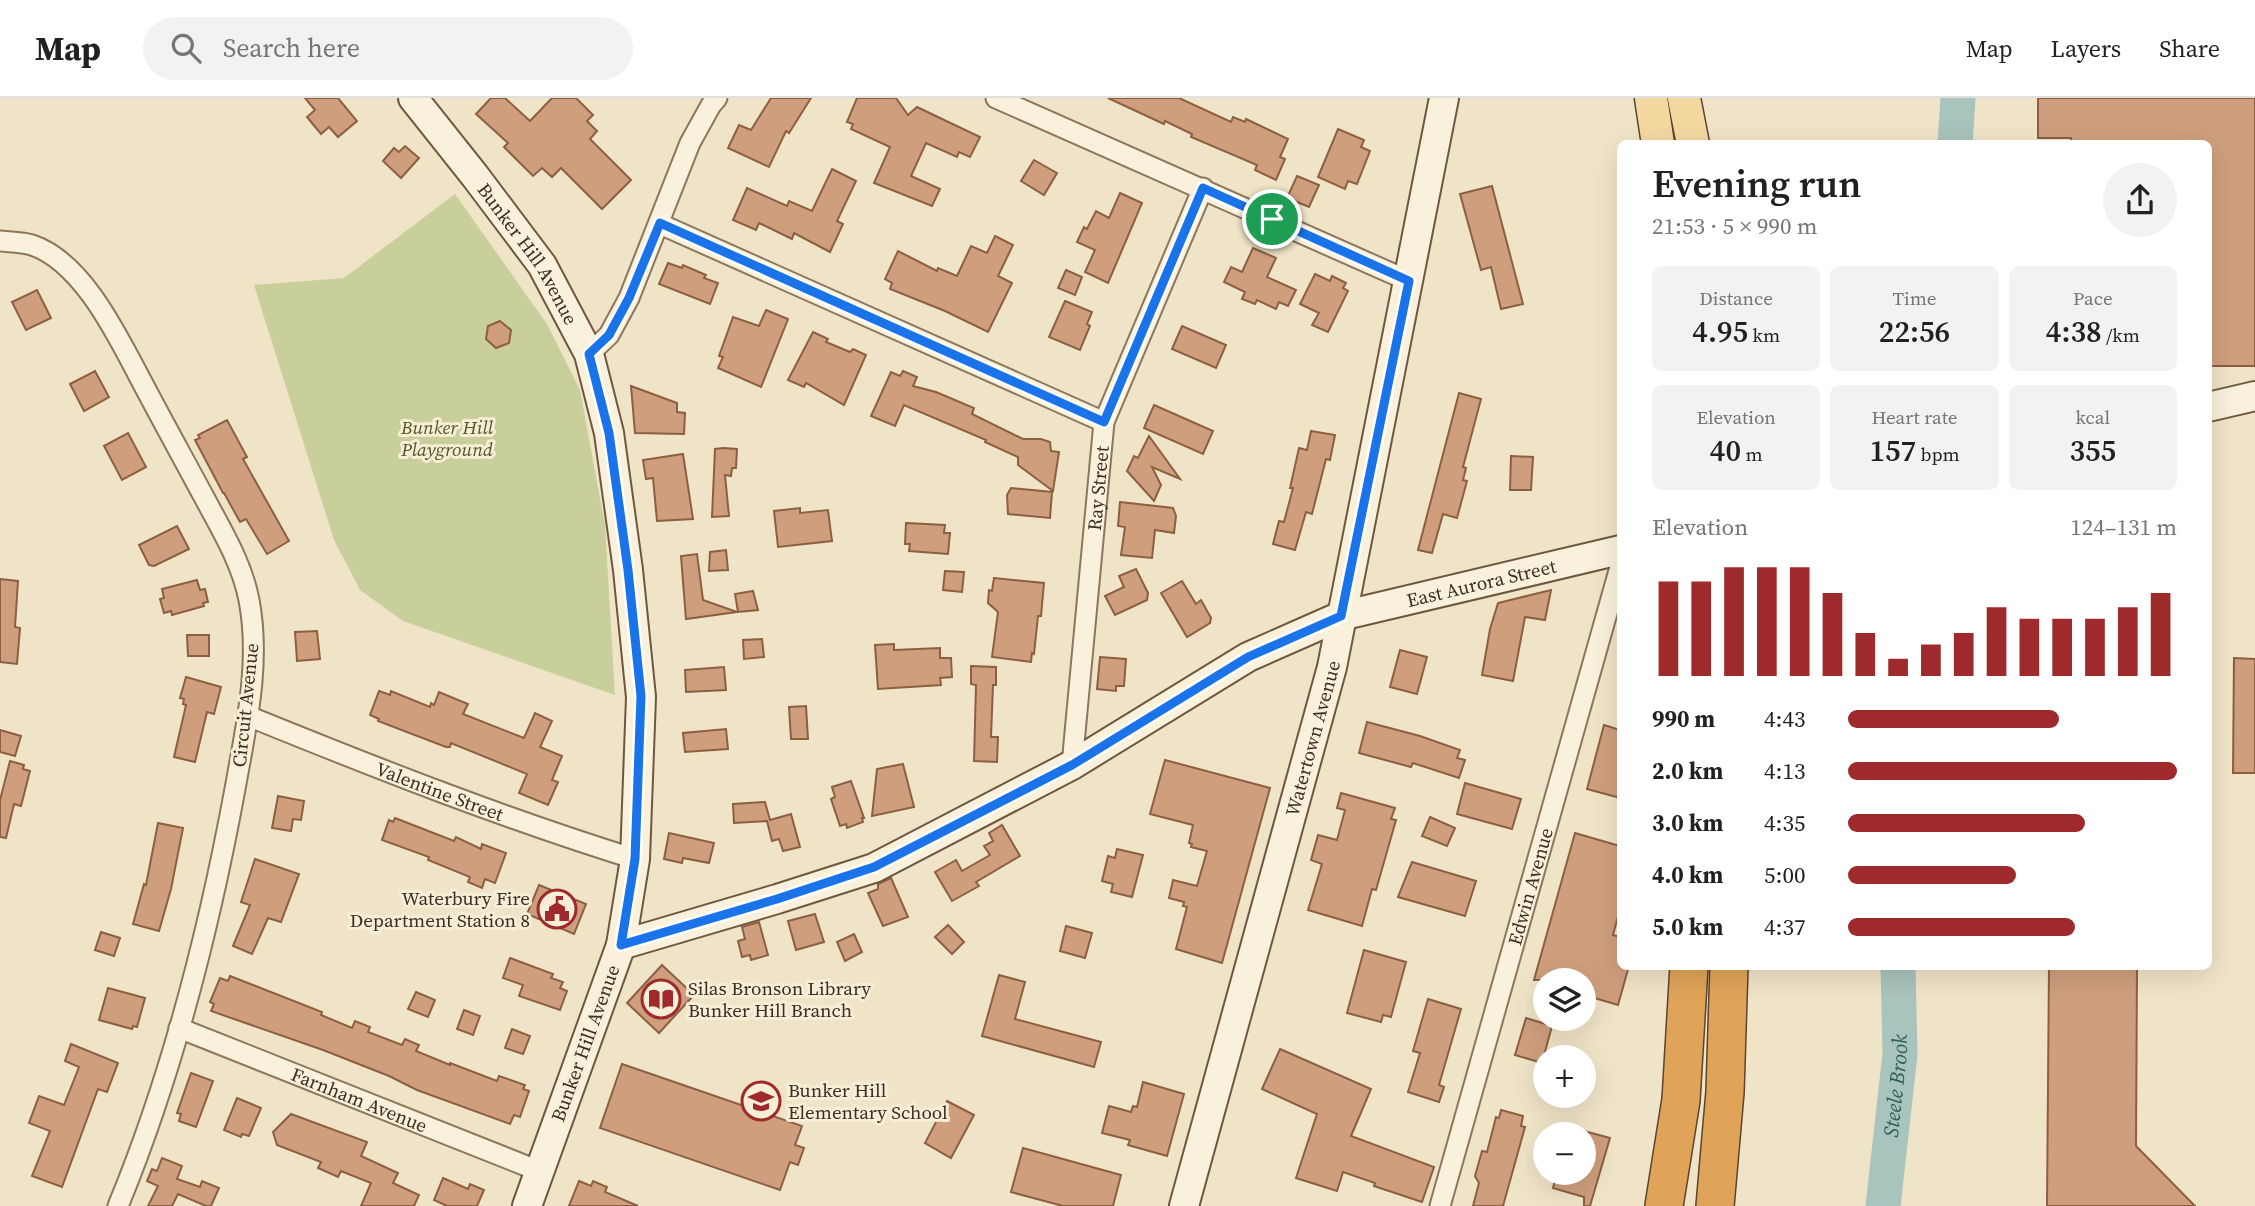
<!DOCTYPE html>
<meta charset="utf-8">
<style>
:root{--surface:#fff;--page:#f2f2f2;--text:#202124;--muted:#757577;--line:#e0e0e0;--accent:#9e2a2b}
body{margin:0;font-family:"Source Serif 4",serif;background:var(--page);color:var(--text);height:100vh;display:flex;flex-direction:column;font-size:26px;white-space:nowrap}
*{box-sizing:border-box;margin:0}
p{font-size:23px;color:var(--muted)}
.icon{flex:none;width:38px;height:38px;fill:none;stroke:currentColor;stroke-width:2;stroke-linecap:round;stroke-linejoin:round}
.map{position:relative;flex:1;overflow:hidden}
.sheet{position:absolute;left:1617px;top:42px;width:595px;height:830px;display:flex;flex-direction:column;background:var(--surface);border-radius:10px;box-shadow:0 7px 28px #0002}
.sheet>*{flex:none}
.fabs{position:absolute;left:1533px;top:870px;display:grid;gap:14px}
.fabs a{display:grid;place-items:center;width:63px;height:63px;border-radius:50%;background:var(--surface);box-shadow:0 7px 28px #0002;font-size:35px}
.pin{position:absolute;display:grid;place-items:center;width:60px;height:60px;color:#fff;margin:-30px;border:4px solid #fff;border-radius:50%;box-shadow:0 2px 7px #0007}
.round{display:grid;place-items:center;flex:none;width:74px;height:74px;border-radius:37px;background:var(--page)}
.overview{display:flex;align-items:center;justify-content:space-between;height:119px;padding:0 35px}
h1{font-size:38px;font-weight:600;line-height:52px}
.stats{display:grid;grid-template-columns:repeat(3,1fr);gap:10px;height:119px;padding:7px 35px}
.stats div{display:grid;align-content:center;border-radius:10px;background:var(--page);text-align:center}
.stats b{font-size:30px;font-weight:600}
.stats small{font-size:19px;font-weight:400}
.stats p{font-size:19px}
.chart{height:196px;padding:14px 35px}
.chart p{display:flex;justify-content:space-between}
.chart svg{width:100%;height:126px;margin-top:7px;stroke:var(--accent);stroke-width:6}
ul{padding:0 35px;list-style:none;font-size:23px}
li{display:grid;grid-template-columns:112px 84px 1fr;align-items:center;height:52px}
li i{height:18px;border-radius:9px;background:var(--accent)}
header{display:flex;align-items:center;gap:42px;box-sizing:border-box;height:98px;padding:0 35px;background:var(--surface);border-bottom:2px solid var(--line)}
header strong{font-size:33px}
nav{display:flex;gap:38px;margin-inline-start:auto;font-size:24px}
.search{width:490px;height:63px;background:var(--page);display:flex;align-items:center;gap:18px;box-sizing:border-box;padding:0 24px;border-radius:38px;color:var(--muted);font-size:26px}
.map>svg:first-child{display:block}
.green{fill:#c9cf9b}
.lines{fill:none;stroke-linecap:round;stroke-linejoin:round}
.river{stroke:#a9c4bc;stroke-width:35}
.building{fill:#cf9f7d;stroke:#8d5f41;stroke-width:2}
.minor-casing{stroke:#8d765c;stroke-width:23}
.secondary-casing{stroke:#6f573f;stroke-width:32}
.primary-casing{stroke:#5b4430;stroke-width:35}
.motorway-casing{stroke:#5b4430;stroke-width:40}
.minor{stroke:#faf1dc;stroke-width:19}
.secondary{stroke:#faf1dc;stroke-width:28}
.primary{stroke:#f3d9a0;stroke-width:32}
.motorway{stroke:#e0a458;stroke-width:37}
.route-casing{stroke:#fff;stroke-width:14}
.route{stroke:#1a73e8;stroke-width:9}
.labels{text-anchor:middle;stroke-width:6;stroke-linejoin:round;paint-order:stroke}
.street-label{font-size:19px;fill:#3d2e20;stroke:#f7eed8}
.park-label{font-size:19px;font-style:italic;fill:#4d5a26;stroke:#f7eed8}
.poi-label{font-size:19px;fill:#3d2e20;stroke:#f7eed8;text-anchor:start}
.water-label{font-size:21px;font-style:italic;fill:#2f5d5a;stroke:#f7eed8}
</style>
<header>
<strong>Map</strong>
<div class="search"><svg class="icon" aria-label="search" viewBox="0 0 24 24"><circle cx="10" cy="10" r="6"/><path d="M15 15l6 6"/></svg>Search here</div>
<nav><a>Map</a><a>Layers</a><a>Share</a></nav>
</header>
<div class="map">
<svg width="2255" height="1108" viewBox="0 0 2255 1108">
<rect width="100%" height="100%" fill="#f0e4c8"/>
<polygon class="green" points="455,96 547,226 580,292 605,427 615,597 403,523 360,492 334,442 254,187 344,180"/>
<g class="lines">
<g class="river">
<polyline points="1955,46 1958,0"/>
<path id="s1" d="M1883,1108L1900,956L1898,868"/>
</g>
</g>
<g class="building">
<polygon points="305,0 338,0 357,23 338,39 329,29 321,36 307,19 315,12"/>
<polygon points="491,0 505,0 530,23 552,0 576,0 593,17 587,23 597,33 590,41 631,82 602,111 561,70 552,79 542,70 533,78 504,49 508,45 476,16"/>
<polygon points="771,0 811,0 789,35 786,33 769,69 728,50 739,27 751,32"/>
<polygon points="857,0 896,0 908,17 917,9 980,39 970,59 959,54 957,59 926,45 911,78 940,91 932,108 874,85 890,49 851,31 853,26 847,24"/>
<polygon points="1108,0 1179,0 1231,24 1233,19 1245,24 1246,21 1288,41 1280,59 1285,61 1276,82 1255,72 1257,67 1191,39 1192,36 1165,23 1164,26"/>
<polygon points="2038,0 2255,0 2255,268 2208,268 2208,46 2071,46 2071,40 2038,40"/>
<polygon points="1338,31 1364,42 1361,49 1370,53 1357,86 1348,83 1345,91 1318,79"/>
<polygon points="405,48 419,60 401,80 383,63 394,50 399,54"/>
<polygon points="1034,62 1057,75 1044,97 1021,83"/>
<polygon points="832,71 856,83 837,123 843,126 830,154 794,135 792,141 759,125 756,132 733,122 747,90 787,108 789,103 812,113"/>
<polygon points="1297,78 1319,87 1309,109 1287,100"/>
<polygon points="1492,88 1523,206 1501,211 1491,169 1481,172 1460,96"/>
<polygon points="1120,95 1142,105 1108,185 1085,174 1095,152 1077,144 1084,129 1087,131 1096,113 1109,120"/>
<polygon points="995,138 1013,147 998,178 1012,185 988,234 945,213 890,191 892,185 885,181 898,153 937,173 938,170 957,178 971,148 987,155"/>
<polygon points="1253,150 1276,160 1267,179 1296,192 1288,208 1279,204 1276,211 1257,202 1255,206 1242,201 1245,194 1224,184 1231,169 1242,174"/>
<polygon points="668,165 682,170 683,167 706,177 704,180 718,185 710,206 659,186"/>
<polygon points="1066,172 1082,179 1075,197 1058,190"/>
<polygon points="1315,176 1330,183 1332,178 1346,185 1343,190 1348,193 1328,234 1312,227 1319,215 1300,206"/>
<polygon points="37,192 51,220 26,232 12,204"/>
<polygon points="1065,203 1092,214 1087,226 1090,228 1080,252 1049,239"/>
<polygon points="766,212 788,221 761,289 718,270 723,259 719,258 733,219 759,228"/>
<polygon points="500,223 511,232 509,245 496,250 486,241 488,228"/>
<polygon points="1182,228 1226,247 1216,270 1172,251"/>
<polygon points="813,234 828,241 826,244 850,254 853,251 866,257 844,307 806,285 804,289 788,282"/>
<polygon points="95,273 109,299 84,313 70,286"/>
<polygon points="903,273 917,279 913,288 936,294 974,310 972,316 1023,341 1041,341 1050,344 1051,353 1059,354 1053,393 1018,367 1018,359 985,344 986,342 904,307 895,328 871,318 891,274 900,278"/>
<polygon points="631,288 677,305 677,314 685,315 684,336 635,335"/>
<polygon points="1459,295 1481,301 1463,369 1466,370 1463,382 1467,383 1457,420 1443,416 1432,455 1418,452"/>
<polygon points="1154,307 1213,333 1203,356 1144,330"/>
<polygon points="227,322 247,359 243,361 289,443 267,456 246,421 240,424 224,395 223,395 195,342 200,340 198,337"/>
<polygon points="1311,333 1335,337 1330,362 1326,361 1312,416 1306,414 1295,452 1273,446 1279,423 1284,424 1293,390 1290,390 1299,350 1307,352"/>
<polygon points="128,335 146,369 122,382 104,348"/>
<polygon points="1149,338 1180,381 1152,369 1161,387 1154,403 1127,373 1134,358 1138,360"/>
<polygon points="723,350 737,351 736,370 732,370 731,378 725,377 729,418 712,419 715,351"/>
<polygon points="683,356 693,421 657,423 653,380 646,381 643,362"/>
<polygon points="1511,358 1533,359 1531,392 1510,392"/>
<polygon points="1011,390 1052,394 1050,420 1008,416 1007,397"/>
<polygon points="1120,404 1173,410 1176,418 1174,435 1155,432 1152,460 1121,457 1125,429 1118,428"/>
<polygon points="800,410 800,415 828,412 832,443 778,449 774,413"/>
<polygon points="906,425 945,427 944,435 950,435 948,456 909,453 910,446 905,446"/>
<polygon points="177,428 189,451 154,468 149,467 139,447"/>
<polygon points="726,452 728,472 709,473 710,454"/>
<polygon points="697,456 703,502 737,514 686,521 681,458"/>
<polygon points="1136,471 1148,495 1147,502 1115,517 1105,498 1124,489 1119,478"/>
<polygon points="945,473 964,474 962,494 943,492"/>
<polygon points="994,480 1044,485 1041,518 1038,518 1034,556 1032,555 1031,564 992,559 998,514 988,505 989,492 992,493"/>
<polygon points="0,481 18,483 15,529 20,530 17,566 0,564"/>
<polygon points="197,482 200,492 205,491 208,504 203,505 204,508 172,517 171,513 164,515 160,501 164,500 162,491"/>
<polygon points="1182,483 1196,506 1201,502 1211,520 1210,525 1187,539 1161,495"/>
<polygon points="1551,492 1545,522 1525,519 1513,583 1482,577 1490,531 1498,505"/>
<polygon points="753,493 758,512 738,514 735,496"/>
<polygon points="317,533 320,561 297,563 295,534"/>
<polygon points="187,537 209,537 209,558 188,558"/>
<polygon points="762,541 764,559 744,561 743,542"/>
<polygon points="894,546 894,552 940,550 940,560 951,560 952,579 940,580 941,587 878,591 875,547"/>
<polygon points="1400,552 1427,559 1417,596 1390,589"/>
<polygon points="1100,559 1126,561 1124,588 1116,588 1116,593 1097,591"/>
<polygon points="2234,560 2255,561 2255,675 2233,675"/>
<polygon points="971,568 996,569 996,587 993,587 991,639 998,639 997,664 974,663 976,587 971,586"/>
<polygon points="724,569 726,592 686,594 685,572"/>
<polygon points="186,579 221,589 214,616 207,614 195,664 174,659 186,607 183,606 184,601 180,600"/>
<polygon points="379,593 390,597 391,593 430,609 431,605 434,607 439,594 468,606 463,616 524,640 535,615 552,623 540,649 562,658 552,682 558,684 548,707 519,695 527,676 451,645 450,649 446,649 378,623 379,621 370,617"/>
<polygon points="806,608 808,641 791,641 789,609"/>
<polygon points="1367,624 1420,638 1460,652 1457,660 1465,662 1459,680 1413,665 1411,669 1359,655"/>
<polygon points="1604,627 1620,632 1620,700 1587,691"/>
<polygon points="726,631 728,651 685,654 683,635"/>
<polygon points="0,632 21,638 15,658 0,654"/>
<polygon points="1165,662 1270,690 1222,865 1176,851 1187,809 1183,808 1184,804 1169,800 1173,782 1197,788 1207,753 1191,749 1192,746 1189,745 1193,727 1150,716"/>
<polygon points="10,663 24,667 23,671 30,673 21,708 14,706 6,740 0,739 0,702"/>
<polygon points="903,666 914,709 872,718 877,671"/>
<polygon points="851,683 864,720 862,720 863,724 847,730 846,726 840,728 831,701 835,699 832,689"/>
<polygon points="1465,685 1521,701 1512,731 1457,716"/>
<polygon points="1341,695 1395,710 1391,721 1396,722 1376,792 1372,791 1362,828 1308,812 1322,766 1311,762 1318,737 1337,742 1345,712 1337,710"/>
<polygon points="278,698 304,703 301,722 293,721 291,733 272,730"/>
<polygon points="765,704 770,722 791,716 800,749 783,753 779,741 772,743 767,723 734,725 733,706"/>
<polygon points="1430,719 1455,730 1447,748 1422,738"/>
<polygon points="395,720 454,743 456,739 481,751 482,746 506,755 495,785 485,781 482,790 468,784 470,779 428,762 429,759 382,742 389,722 393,724"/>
<polygon points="158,725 183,730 171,791 159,833 133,826 144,786 146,787"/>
<polygon points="1002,727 1020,758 976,784 979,788 952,803 935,774 956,762 962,773 990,757 984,748 993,743 989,735"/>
<polygon points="669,735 714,745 709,765 683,760 682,765 664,761"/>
<polygon points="1575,735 1620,748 1620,811 1613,837 1620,839 1620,868 1629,868 1618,907 1584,897 1584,882 1534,882"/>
<polygon points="1117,751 1143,757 1132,799 1111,794 1113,786 1102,783 1108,758 1115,760"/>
<polygon points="255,761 299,776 281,824 268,820 252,856 233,848 250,807 241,804"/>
<polygon points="1412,764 1476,783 1465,818 1398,799"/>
<polygon points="891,780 908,819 883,828 868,795 878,791 878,786"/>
<polygon points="539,787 586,806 574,836 527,816"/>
<polygon points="815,816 824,844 796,852 788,823"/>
<polygon points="759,824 768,857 751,862 750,857 742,859 738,843 745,841 742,829"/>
<polygon points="948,827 964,844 952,856 935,839"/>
<polygon points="1066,828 1092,835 1085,860 1060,853"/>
<polygon points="101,834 120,840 114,858 95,852"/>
<polygon points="854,836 862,854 845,863 837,844"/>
<polygon points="1364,852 1406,864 1391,919 1383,917 1381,924 1347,915"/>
<polygon points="510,860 553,876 551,880 563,884 560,890 567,893 560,912 519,898 523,887 503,880"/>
<polygon points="662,867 694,897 659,935 627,905"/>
<polygon points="2049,868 2137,868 2136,1048 2195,1108 2047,1108"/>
<polygon points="999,877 1025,884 1015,921 1101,944 1094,969 982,938"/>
<polygon points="230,878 322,914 321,917 352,930 355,923 370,929 368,934 402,947 405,941 419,947 416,953 450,967 450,965 497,983 499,978 525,987 523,991 529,993 520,1019 514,1017 510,1026 417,992 389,978 323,952 211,913 214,906 210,904 220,880 228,883"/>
<polygon points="108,890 145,900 137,929 133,928 132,931 99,922"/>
<polygon points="416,894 435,902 428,919 408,911"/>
<polygon points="1428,901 1461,911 1439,987 1444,989 1439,1004 1408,994 1420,955 1413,953"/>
<polygon points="464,912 480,918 473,937 457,931"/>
<polygon points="1526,920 1552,928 1542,965 1515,957"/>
<polygon points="512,931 530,938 523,956 505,950"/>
<polygon points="71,946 118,965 107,994 98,991 62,1089 32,1078 50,1033 29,1025 39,998 64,1007 79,969 65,963"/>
<polygon points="1280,951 1371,991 1351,1038 1434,1069 1422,1104 1374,1088 1375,1085 1343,1074 1337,1093 1296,1080 1317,1016 1262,991"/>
<polygon points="622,966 802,1028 795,1047 804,1050 798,1067 790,1064 780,1092 600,1030"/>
<polygon points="191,975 213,983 196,1029 179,1023 181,1016 177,1015"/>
<polygon points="1143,984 1184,996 1167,1058 1128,1047 1130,1042 1102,1035 1109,1008 1131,1014 1133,1008 1137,1009"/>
<polygon points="237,1000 261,1010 249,1038 242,1036 241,1039 224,1032"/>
<polygon points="947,1003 974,1017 951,1060 925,1045"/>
<polygon points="1501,1012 1523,1018 1521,1028 1525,1029 1503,1108 1473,1108 1479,1085 1475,1078 1482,1053 1487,1054 1496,1019 1499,1020"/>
<polygon points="291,1016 367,1044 361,1058 398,1075 393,1085 419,1097 414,1108 361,1108 371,1085 341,1073 338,1079 318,1070 321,1064 277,1047 273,1034"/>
<polygon points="1584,1033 1610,1040 1590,1108 1584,1108 1584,1099 1553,1090 1557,1074 1584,1074"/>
<polygon points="1023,1050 1121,1077 1113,1108 1063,1108 1011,1094"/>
<polygon points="162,1060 182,1068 177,1081 200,1089 202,1083 219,1090 211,1108 206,1108 178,1096 172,1108 148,1108 158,1088 147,1083 152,1071 157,1073"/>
<polygon points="443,1080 468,1091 470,1086 484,1092 477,1108 447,1108 434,1102"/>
<polygon points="579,1083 591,1088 593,1083 607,1089 605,1094 638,1108 569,1108"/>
</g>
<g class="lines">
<defs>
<g id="minor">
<polyline points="996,0 1409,183"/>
<polyline points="660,126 1104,324"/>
<path d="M0,143C10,144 23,144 32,147C83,164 118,239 142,284C162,322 183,360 204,399C221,431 242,465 249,502C261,565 246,629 235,691C209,832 173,975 118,1108"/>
<polyline points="589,256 609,237 629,200 690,45 711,7 717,0"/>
<path id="s2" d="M248,618C376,670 503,720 635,761"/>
<path id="s3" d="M1072,667L1104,324L1203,90"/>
<path id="s4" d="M179,930L539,1073"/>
<path id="s5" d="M1440,1108L1620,469"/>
</g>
<g id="secondary">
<path id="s6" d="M413,0L475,78L542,167L589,256L609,335L628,472L641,599L635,761L621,847L527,1108"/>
<polyline points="2208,309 2255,298"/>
<path id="s7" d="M621,847L777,801L874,770L1072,667L1248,559L1341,518L1620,452"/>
<path id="s8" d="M1184,1108L1332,569L1444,0"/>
</g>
<g id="primary">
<polyline points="1651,0 1658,46"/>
<polyline points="1684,0 1693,46"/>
</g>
<g id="motorway">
<polyline points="1664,1108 1681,1002 1689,868"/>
<polyline points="1715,1108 1725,994 1729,868"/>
</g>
</defs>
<use href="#minor" class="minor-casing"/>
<use href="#secondary" class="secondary-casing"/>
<use href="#primary" class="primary-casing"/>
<use href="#motorway" class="motorway-casing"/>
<use href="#minor" class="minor"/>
<use href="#secondary" class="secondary"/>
<use href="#primary" class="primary"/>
<use href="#motorway" class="motorway"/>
</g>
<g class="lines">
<defs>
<polygon id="route" points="1203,90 1409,183 1341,518 1248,559 1072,667 874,769 777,801 621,847 635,761 641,598 628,472 609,335 589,256 609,237 629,200 660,125 1104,324"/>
</defs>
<use href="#route" class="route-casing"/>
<use href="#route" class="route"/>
</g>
<defs>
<symbol id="civic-ring" viewBox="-11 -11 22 22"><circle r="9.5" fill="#f7eed8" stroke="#9e2a2b" stroke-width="1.5"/><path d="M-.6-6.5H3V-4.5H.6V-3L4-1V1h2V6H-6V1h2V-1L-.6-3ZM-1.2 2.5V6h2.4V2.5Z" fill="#9e2a2b"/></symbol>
<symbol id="library-ring" viewBox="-11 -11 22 22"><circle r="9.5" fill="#f7eed8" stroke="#9e2a2b" stroke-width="1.5"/><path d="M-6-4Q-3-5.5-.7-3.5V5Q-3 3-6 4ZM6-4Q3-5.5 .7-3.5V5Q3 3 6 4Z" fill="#9e2a2b"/></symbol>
<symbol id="school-ring" viewBox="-11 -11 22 22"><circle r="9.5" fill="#f7eed8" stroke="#9e2a2b" stroke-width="1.5"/><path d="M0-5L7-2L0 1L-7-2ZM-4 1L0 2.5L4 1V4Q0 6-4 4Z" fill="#9e2a2b"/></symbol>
</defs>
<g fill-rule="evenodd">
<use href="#civic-ring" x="535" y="789" width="44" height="44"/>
<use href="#library-ring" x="639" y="879" width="44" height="44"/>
<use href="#school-ring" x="739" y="981" width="44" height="44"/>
</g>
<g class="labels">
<g class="street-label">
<text dy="7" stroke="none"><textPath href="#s6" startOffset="194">Bunker Hill Avenue</textPath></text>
<text dy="7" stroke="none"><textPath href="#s3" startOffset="278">Ray Street</textPath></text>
<text dy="7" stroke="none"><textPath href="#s7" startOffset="940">East Aurora Street</textPath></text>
<text transform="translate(245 607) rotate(-84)" y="7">Circuit Avenue</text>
<text dy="7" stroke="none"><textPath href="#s8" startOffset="485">Watertown Avenue</textPath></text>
<text dy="7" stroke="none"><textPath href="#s2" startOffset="206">Valentine Street</textPath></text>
<text dy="7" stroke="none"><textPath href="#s5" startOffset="332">Edwin Avenue</textPath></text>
<text transform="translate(585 945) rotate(-70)" y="7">Bunker Hill Avenue</text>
<text dy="7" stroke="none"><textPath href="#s4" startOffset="194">Farnham Avenue</textPath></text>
</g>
<g class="park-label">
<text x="447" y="336">Bunker Hill<tspan x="447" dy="22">Playground</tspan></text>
</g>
<g class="poi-label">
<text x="530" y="807" text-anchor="end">Waterbury Fire<tspan x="530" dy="22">Department Station 8</tspan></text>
<text x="688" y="897">Silas Bronson Library<tspan x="688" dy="22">Bunker Hill Branch</tspan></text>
<text x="788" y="999">Bunker Hill<tspan x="788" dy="22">Elementary School</tspan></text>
</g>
<g class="water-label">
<text dy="7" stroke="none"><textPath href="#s1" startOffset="121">Steele Brook</textPath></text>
</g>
</g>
</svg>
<div class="fabs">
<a><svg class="icon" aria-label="layers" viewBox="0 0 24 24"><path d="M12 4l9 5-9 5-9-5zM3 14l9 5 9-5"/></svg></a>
<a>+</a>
<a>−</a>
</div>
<div class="pin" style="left:1272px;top:121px;background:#1e9e55"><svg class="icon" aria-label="arrive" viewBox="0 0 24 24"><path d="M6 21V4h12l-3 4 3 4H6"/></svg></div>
<section class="sheet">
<div class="overview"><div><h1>Evening run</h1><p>21:53 · 5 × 990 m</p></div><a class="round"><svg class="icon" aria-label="share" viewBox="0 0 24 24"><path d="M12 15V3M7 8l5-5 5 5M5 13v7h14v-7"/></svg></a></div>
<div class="stats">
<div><p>Distance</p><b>4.95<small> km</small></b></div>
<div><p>Time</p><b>22:56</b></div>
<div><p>Pace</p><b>4:38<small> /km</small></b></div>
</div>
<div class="stats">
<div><p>Elevation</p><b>40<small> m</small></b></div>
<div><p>Heart rate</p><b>157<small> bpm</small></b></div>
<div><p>kcal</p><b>355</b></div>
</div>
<div class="chart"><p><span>Elevation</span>124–131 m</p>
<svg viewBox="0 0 160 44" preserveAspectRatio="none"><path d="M5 44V11M15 44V11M25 44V6M35 44V6M45 44V6M55 44V15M65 44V29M75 44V38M85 44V33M95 44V29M105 44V20M115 44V24M125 44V24M135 44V24M145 44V20M155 44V15"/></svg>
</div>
<ul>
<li><b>990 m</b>4:43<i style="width:64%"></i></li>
<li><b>2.0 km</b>4:13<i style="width:100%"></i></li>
<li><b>3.0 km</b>4:35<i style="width:72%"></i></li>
<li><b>4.0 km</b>5:00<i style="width:51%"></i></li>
<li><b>5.0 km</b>4:37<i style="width:69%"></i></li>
</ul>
</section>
</div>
